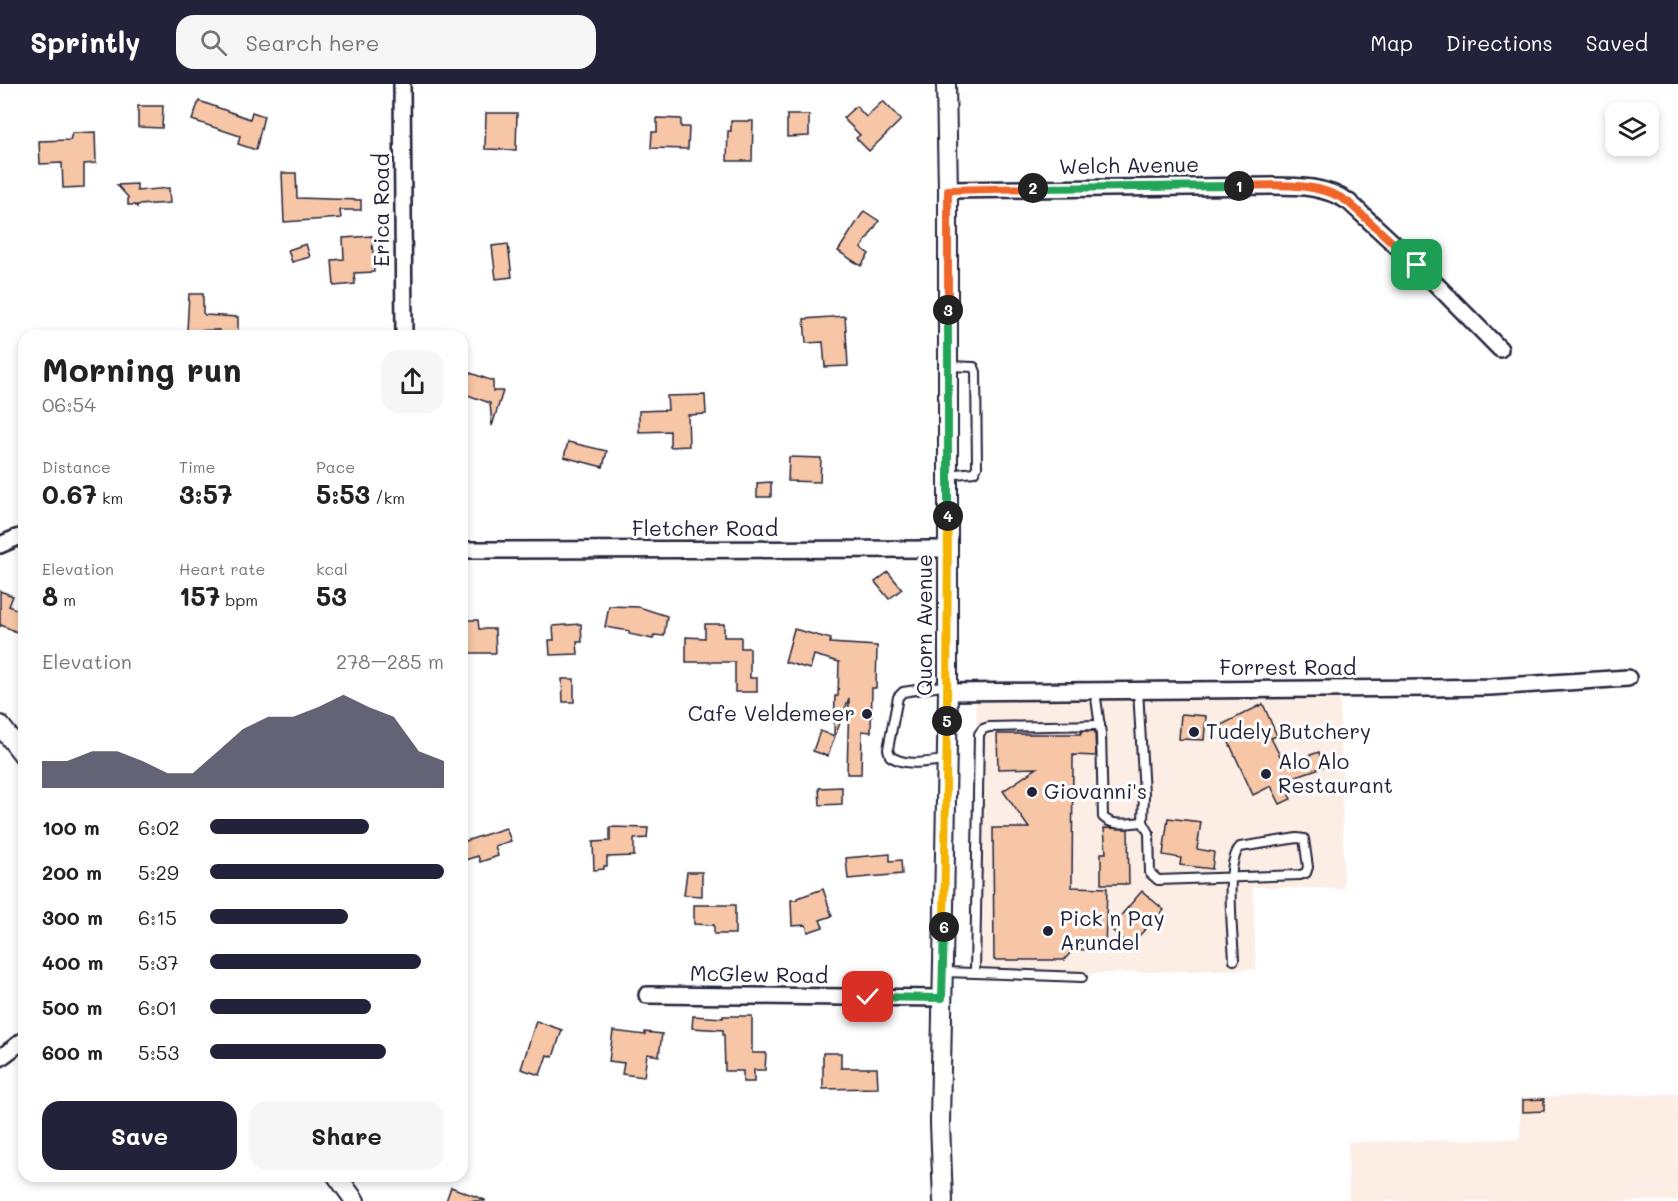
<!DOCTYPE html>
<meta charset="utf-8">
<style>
:root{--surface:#fff;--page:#f6f6f6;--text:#222;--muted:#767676;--accent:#22223b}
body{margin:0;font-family:Mali,sans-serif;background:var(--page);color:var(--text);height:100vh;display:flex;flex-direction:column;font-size:22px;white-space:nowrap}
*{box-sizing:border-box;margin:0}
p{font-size:20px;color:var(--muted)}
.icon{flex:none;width:33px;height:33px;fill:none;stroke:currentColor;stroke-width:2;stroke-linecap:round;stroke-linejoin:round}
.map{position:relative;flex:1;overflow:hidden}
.panel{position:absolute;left:18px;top:246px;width:450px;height:852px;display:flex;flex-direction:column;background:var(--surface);border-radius:18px;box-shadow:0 3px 9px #0003}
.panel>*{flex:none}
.controls{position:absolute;left:1605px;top:18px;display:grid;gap:12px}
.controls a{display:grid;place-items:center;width:54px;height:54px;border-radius:12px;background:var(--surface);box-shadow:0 3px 9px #0003;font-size:30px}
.pin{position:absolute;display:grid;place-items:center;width:51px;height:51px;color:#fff;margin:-26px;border-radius:12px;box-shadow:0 3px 9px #0006}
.km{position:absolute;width:30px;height:30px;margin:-15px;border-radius:50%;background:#222;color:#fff;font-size:16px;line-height:30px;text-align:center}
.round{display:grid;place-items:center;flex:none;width:63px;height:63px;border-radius:18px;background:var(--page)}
.head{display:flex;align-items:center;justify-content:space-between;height:102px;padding:0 24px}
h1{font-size:33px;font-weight:800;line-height:45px}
.figures{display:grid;grid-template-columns:repeat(3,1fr);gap:9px;height:102px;padding:6px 24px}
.figures div{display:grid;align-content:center}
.figures b{font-size:26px;font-weight:800}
.figures small{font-size:16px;font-weight:400}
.figures p{font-size:16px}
.chart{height:168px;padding:12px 24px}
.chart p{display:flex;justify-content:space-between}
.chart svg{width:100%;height:108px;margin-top:6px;fill:var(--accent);opacity:.7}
.action{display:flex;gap:12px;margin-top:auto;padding:12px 24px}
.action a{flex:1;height:69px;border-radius:18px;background:var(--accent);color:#fff;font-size:24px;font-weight:800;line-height:69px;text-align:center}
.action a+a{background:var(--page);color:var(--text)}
ul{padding:0 24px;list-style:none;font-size:20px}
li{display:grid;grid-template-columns:96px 72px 1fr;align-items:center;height:45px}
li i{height:15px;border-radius:8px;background:var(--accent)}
header{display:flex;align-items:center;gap:36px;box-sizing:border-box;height:84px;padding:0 30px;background:var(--accent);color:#fff}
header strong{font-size:28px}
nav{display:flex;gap:33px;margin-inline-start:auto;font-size:21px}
.search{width:420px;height:54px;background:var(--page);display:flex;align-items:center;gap:15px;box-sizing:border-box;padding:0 21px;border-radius:18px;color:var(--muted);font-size:22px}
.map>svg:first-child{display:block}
.built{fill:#fceee4}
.building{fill:#f6c6a6;stroke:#22223b;stroke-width:1.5}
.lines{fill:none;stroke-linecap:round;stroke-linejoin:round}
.service-casing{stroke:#22223b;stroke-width:12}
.minor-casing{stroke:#22223b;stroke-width:20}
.tertiary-casing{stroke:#22223b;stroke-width:22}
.service{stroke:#fff;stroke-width:8}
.minor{stroke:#fff;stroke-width:15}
.tertiary{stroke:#fff;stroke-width:18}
.split-1-casing{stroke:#fff;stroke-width:12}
.split-2-casing{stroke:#fff;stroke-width:12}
.split-3-casing{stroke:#fff;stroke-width:12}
.split-4-casing{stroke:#fff;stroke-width:12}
.split-5-casing{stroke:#fff;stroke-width:12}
.split-6-casing{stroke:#fff;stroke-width:12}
.split-7-casing{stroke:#fff;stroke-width:12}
.split-1{stroke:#f0652b;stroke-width:8}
.split-2{stroke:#22a559;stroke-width:8}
.split-3{stroke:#f0652b;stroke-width:8}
.split-4{stroke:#22a559;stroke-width:8}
.split-5{stroke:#f5b400;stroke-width:8}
.split-6{stroke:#f5b400;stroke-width:8}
.split-7{stroke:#22a559;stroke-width:8}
.poi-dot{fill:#22223b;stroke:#fff;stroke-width:2}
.labels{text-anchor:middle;stroke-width:6;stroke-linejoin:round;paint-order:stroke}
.street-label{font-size:21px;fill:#22223b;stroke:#fff}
.poi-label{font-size:21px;fill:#22223b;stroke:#fff;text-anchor:start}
</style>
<header>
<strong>Sprintly</strong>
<div class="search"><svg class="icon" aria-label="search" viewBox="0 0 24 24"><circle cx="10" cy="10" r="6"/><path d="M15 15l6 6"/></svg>Search here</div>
<nav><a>Map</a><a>Directions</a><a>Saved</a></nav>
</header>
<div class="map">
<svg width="1678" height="1117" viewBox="0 0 1678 1117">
<rect width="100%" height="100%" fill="#fff"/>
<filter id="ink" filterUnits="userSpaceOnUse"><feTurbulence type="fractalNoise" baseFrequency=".0167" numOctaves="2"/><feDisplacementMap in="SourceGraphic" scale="12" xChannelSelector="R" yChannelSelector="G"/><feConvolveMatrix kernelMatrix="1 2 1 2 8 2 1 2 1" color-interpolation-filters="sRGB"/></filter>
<g filter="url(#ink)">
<g class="built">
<polygon points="1340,612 1344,805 1253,803 1256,885 976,893 976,613"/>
<polygon points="1678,1010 1678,1117 1349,1117 1348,1058 1520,1055 1520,1013"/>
</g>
<g class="building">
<polygon points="199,17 250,35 252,28 264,32 256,66 238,60 240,52 192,36"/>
<polygon points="883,17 901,36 869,67 856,54 860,51 843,34 856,22 866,33"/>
<polygon points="138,22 163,22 162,44 138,43"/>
<polygon points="486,29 517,29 516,66 485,65"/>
<polygon points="787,31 809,31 809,52 787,53"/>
<polygon points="657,34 681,35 681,43 689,43 688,65 651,64 652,48 657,48"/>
<polygon points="731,37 753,37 752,77 727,77 728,47 731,47"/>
<polygon points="95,48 96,79 84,80 84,103 63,104 62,79 40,80 39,57 70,56 72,49"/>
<polygon points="282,89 296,89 297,114 361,116 361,126 340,126 341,134 284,138"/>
<polygon points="137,100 137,107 169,104 170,119 137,121 137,123 135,121 128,121 128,113 117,101"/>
<polygon points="864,127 879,137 861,164 869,170 861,182 838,167"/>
<polygon points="372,152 374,188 354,189 355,200 334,202 332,176 344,175 343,154"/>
<polygon points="306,160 310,173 292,178 288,166"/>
<polygon points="508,160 512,193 496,195 492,162"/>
<polygon points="189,210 203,210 203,229 205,231 238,233 238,249 219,249 219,246 187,247"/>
<polygon points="845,232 848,282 825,283 823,258 806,259 804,235"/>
<polygon points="462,286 493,297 493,307 503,307 492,342 490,319 462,309"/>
<polygon points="705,311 706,330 688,331 689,362 670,363 670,347 639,348 639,327 668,326 667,312"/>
<polygon points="568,358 607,367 603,383 564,373"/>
<polygon points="789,373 821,374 820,398 788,397"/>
<polygon points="771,398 771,413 757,413 757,399"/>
<polygon points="888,488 902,505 889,515 875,498"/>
<polygon points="0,507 13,512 9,522 24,529 24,539 19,549 1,541 0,543"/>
<polygon points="609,522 639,523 667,532 664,552 654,551 653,555 629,550 629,547 605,543"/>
<polygon points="462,536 478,536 479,545 495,545 496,569 462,569"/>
<polygon points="581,540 582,558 577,558 578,570 550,571 549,556 554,556 553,542"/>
<polygon points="705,540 724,540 724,553 741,553 741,564 750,564 750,594 757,594 757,608 735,608 735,578 686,578 686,553 705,554"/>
<polygon points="794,545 831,555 830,559 877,562 876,604 872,604 871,648 862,647 861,690 847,690 849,614 836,650 834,650 835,612 838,612 839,578 814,571 810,585 785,578"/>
<polygon points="562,595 574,595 574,618 563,618"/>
<polygon points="1263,620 1277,652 1271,654 1284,680 1319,668 1323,683 1282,697 1291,715 1280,720 1271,702 1253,711 1221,641"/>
<polygon points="1181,630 1206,632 1204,656 1179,655"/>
<polygon points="820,647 835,652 828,672 813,667"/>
<polygon points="1081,647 1095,647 1096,672 1073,671 1072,803 1107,804 1105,865 1073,866 1064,876 994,876 993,744 1029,744 1003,707 1037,684 998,685 997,650 1081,650"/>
<polygon points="842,703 842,720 820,721 819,704"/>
<polygon points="1168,734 1201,738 1197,765 1214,768 1212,785 1180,781 1181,774 1163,771"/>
<polygon points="610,743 648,744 647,754 634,755 634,772 607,773 607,782 604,782 604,785 594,786 593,758 610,757"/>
<polygon points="506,744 511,757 495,762 498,772 480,778 478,772 462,777 462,758"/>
<polygon points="1104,744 1128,745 1129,800 1101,800 1101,769 1106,769"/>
<polygon points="890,770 890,777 901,776 902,790 848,795 846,774"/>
<polygon points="687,788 702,788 702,812 684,811"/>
<polygon points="823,805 832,832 820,836 823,843 808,848 806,841 792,842 791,816 797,816 797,814"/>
<polygon points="1142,807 1164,826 1129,862 1110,844"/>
<polygon points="694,821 735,821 735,850 714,850 714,841 694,840"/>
<polygon points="693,932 723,934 723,932 752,932 752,969 766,969 765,986 754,986 754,998 743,998 743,987 725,987 724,951 723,951 723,946 692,944"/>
<polygon points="536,937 562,946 553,973 547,971 540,991 521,985"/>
<polygon points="613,947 645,951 645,948 662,950 659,972 647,970 644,993 622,990 624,979 609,977"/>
<polygon points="823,969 841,969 841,984 877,984 878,1004 823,1005"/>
<polygon points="1544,1015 1544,1027 1523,1028 1523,1016"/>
<polygon points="451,1103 485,1116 485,1117 446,1117"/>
</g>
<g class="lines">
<defs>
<g id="service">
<polyline points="948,391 974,388 977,383 976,288 974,283 949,282"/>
<polyline points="1138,606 1144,710 1143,738"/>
<path d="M1095,607L1101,650L1103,733C1113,743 1129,739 1143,738L1149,749L1150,789L1158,796L1300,791L1306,789L1308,783L1304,755L1297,754L1240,763C1224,780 1233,851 1234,876"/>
<path d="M945,676C926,678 906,683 890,672L888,665L898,613L903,608L948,601"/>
<polyline points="944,888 975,889 979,650 983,645 989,643 1100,641"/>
<polyline points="975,889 1082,893"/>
</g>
<g id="minor">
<polyline points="402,0 404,252"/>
<path d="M948,106L1272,102C1300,102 1325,102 1349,118L1417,181L1500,265"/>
<polyline points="0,461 16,454 24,452"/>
<polyline points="462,466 948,465"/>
<polyline points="948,608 1432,604 1490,603 1628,594"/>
<polyline points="647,911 942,914"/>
<polyline points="0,974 24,956"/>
</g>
<g id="tertiary">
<polyline points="0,641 24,672"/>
<polyline points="337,1092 355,1117"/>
<polyline points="943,1117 940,1039 948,608 948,106 946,0"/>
</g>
</defs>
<use href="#service" class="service-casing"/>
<use href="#minor" class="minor-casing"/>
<use href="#tertiary" class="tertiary-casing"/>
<use href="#service" class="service"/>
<use href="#minor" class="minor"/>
<use href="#tertiary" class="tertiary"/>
</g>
</g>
<g class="lines" filter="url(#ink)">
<defs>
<path id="split-1" d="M1239,102C1276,101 1317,97 1348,118L1417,181"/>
<polyline id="split-2" points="1033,104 1239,102"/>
<polyline id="split-3" points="948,226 948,106 1033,104"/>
<polyline id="split-4" points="948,432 948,226"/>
<polyline id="split-5" points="947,637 948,432"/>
<polyline id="split-6" points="944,843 947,637"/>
<polyline id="split-7" points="868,913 942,914 944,843"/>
</defs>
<use href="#split-1" class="split-1-casing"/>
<use href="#split-2" class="split-2-casing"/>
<use href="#split-3" class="split-3-casing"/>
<use href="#split-4" class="split-4-casing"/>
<use href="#split-5" class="split-5-casing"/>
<use href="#split-6" class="split-6-casing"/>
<use href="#split-7" class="split-7-casing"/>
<use href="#split-1" class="split-1"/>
<use href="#split-2" class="split-2"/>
<use href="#split-3" class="split-3"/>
<use href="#split-4" class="split-4"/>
<use href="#split-5" class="split-5"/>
<use href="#split-6" class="split-6"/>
<use href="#split-7" class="split-7"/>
</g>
<g class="poi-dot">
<circle cx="867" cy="630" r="6"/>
<circle cx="1194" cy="648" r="6"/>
<circle cx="1266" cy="690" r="6"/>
<circle cx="1032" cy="708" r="6"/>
<circle cx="1048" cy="847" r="6"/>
</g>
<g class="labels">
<g class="street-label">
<text transform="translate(1129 82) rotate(-1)" y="7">Welch Avenue</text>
<text transform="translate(382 126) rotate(-90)" y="7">Erica Road</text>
<text x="705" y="452">Fletcher Road</text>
<text transform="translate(925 541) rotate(-90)" y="7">Quorn Avenue</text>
<text x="1288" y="591">Forrest Road</text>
<text transform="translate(759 891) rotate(1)" y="7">McGlew Road</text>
</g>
<g class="poi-label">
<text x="855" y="637" text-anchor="end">Cafe Veldemeer</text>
<text x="1206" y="655">Tudely Butchery</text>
<text x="1278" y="685">Alo Alo<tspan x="1278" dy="24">Restaurant</tspan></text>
<text x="1044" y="715">Giovanni's</text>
<text x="1060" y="842">Pick n Pay<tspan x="1060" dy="24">Arundel</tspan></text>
</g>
</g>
</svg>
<div class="controls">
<a><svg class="icon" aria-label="layers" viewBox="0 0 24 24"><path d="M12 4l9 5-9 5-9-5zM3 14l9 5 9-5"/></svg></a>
</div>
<div class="pin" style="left:1417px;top:181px;background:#1e9e55"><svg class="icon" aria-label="arrive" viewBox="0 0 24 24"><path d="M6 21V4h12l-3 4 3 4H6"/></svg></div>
<div class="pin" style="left:868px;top:913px;background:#d93025"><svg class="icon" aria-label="check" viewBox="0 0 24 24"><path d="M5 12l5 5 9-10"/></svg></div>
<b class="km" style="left:1239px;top:102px">1</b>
<b class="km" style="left:1033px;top:104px">2</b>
<b class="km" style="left:948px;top:226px">3</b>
<b class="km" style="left:948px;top:432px">4</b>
<b class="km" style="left:947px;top:637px">5</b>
<b class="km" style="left:944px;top:843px">6</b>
<section class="panel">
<div class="head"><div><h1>Morning run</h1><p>06:54</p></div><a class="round"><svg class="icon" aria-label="share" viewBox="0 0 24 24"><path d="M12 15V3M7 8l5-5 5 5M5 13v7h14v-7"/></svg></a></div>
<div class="figures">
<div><p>Distance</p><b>0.67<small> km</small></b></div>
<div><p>Time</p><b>3:57</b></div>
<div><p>Pace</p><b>5:53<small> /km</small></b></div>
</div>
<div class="figures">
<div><p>Elevation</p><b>8<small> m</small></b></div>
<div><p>Heart rate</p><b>157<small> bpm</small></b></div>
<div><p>kcal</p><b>53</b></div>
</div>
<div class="chart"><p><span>Elevation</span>278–285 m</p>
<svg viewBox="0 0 160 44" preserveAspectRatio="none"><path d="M0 44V33L10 33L20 29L30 29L40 33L50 38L60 38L70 29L80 20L90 15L100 15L110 11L120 6L130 11L140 15L150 29L160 33V44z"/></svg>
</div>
<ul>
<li><b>100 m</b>6:02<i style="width:68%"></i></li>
<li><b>200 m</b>5:29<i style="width:100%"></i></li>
<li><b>300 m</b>6:15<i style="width:59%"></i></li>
<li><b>400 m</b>5:37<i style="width:90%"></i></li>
<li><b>500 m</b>6:01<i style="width:69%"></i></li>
<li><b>600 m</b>5:53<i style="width:75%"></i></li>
</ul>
<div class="action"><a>Save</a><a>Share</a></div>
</section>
</div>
